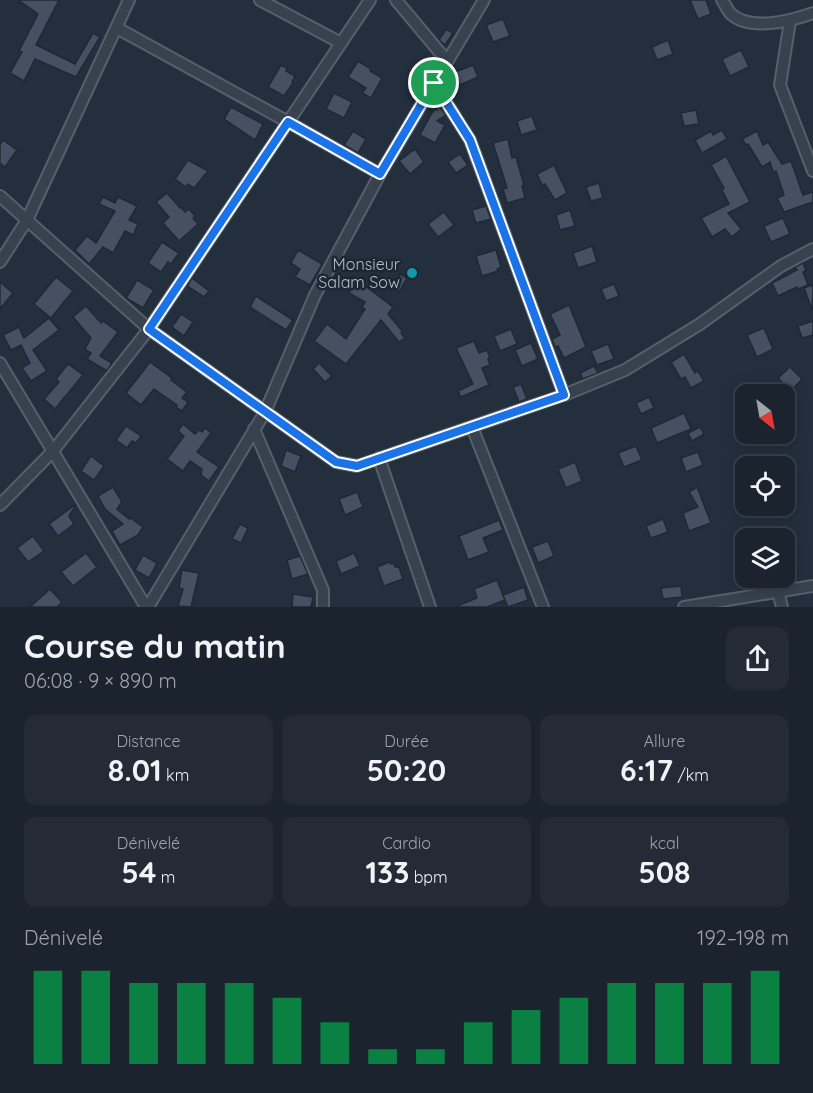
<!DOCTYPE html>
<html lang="fr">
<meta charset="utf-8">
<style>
:root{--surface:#1b232e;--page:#242b36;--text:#f1f3f6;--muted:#a0a4aa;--line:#39404a;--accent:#0b8043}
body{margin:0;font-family:Quicksand,sans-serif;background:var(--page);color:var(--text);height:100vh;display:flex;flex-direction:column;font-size:22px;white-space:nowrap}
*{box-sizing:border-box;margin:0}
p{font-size:20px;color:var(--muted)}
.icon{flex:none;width:33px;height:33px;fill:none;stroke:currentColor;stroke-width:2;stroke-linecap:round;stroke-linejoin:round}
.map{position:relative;height:607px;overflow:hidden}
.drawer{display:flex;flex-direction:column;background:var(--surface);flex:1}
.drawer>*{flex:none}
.needle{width:39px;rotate:149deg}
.controls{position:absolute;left:735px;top:384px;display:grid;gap:12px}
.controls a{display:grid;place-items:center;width:60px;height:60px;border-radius:12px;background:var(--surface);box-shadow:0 3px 15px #0003,0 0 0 2px var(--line);font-size:30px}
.pin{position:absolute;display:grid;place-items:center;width:51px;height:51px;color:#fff;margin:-26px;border:3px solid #fff;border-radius:50%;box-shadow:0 2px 6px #0007}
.round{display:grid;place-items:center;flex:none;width:63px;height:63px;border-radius:12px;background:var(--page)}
.headline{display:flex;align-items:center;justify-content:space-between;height:102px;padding:0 24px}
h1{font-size:33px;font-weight:700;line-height:45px}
.figures{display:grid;grid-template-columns:repeat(3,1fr);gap:9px;height:102px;padding:6px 24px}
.figures div{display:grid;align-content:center;border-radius:12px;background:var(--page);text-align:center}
.figures b{font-size:30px;font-weight:700}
.figures small{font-size:16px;font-weight:400}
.figures p{font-size:16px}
.chart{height:168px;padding:12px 24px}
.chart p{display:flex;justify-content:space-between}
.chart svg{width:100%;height:108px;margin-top:6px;stroke:var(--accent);stroke-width:6}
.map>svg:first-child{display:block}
.building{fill:#455162;stroke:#1f2835;stroke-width:1.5}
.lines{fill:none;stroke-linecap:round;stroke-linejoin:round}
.street-casing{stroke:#565f6c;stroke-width:14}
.street{stroke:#38414e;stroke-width:10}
.route-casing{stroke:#fff;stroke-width:12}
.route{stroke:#1a73e8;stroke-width:8}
.culture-dot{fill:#0f9aa8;stroke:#1d2633;stroke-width:2}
.labels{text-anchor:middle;stroke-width:5;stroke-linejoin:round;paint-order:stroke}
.poi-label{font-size:16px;fill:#b4bcc9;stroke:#1d2633;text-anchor:end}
</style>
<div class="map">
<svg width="813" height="607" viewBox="0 0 813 607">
<rect width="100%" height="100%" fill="#242f3e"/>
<g class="building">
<polygon points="18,0 59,0 36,45 75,64 93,33 100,37 76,77 35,59 24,81 10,73 22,52 19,51 38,14"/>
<polygon points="690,0 706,0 711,14 698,19"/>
<polygon points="503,19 510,36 493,42 486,25"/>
<polygon points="446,29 453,33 445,45 439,40"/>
<polygon points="668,40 673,54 657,60 652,47"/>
<polygon points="741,50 749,67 730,76 722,59"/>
<polygon points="358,61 371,69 370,71 382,78 371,98 362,93 366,88 348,77"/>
<polygon points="281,65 287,68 286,71 295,76 292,82 293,83 284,96 268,87"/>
<polygon points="473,65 478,77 460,85 455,72"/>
<polygon points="334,93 352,102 344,118 326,109"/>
<polygon points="231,107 263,124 255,140 224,119"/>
<polygon points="440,107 446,115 437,121 445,125 435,143 420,135 433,111"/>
<polygon points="696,110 699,124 684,126 681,113"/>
<polygon points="532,116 537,130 521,135 517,121"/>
<polygon points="722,130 727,139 702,153 695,140 711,131 713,135"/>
<polygon points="353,131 366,139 358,153 344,145"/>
<polygon points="757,131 763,145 768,142 782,164 791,161 803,195 813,192 813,202 784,212 777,198 784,195 776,171 773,172 770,162 762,167 748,144 746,145 742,139"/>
<polygon points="508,139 512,158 516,157 524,185 522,186 525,198 507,203 503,189 507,188 493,143"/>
<polygon points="3,140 17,150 5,167 0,163 0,145"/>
<polygon points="415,149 424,162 410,174 399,161"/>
<polygon points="460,154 468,165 456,173 448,162"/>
<polygon points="726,156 750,202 728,213 741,229 732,237 725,229 712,237 701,218 729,204 722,190 724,188 711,165"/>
<polygon points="188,160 208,171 194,188 188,184 186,187 175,179"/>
<polygon points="554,165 567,193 555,200 545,184 542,185 537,174"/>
<polygon points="599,183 603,198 591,201 586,187"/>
<polygon points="167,193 180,208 181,207 185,212 189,209 195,216 193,218 198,224 179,241 163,223 169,217 156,202"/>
<polygon points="103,197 115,203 118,197 137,206 129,220 138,224 133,235 125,231 113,253 103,247 89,264 75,250 87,236 96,243 115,211 99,204"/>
<polygon points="486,206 491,219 476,223 472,210"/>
<polygon points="570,210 575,226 560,230 556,215"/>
<polygon points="444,212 454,225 438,237 428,224"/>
<polygon points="783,218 790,234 771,242 764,226"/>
<polygon points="162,242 179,253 171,264 168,262 161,272 148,263"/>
<polygon points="592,246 597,262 578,268 573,253"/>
<polygon points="298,250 322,264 310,285 295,277 300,269 291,263"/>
<polygon points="496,250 501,267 497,269 498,271 482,276 476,256"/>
<polygon points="803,263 806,270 803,272 808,285 798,289 797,287 778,296 772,283 797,270 795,267"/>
<polygon points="400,274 407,278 399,292 391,288"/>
<polygon points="335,276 347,285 342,291 330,283"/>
<polygon points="56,277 73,291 51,318 34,304"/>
<polygon points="192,278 209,291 204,297 187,286"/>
<polygon points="137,280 154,290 143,308 126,298"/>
<polygon points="357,280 393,307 388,314 403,332 401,333 405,338 399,342 381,320 346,364 314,341 327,324 346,339 365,309 362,307 365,302 349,293"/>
<polygon points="0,282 13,293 0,309"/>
<polygon points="614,284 619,296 606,301 601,289"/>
<polygon points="812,285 813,289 812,310 804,288"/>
<polygon points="256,296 293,320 286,330 250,307"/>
<polygon points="569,305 586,347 564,358 558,346 555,347 552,339 560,335 550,314"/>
<polygon points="86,306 101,323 103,321 118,332 100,356 112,363 107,371 87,359 91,353 85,349 91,338 73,317"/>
<polygon points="181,314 193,322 184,336 172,327"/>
<polygon points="49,318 59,330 33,350 47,371 31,381 22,368 30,363 21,345 11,350 3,335 19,327 24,338"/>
<polygon points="813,321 813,335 802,338 798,326"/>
<polygon points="764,328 773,349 757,357 747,335"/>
<polygon points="511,329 517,344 500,351 494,336"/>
<polygon points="474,341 479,353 487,350 490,358 488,359 490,365 482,368 489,385 461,397 458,391 473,384 456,348"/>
<polygon points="531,343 538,359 522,366 515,350"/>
<polygon points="608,344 614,359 597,365 591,351"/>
<polygon points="684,354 695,373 698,371 704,381 691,388 685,377 681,379 671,362"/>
<polygon points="150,362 172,378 171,380 187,392 182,398 188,402 182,411 176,407 177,405 154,389 141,405 126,393"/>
<polygon points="319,363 332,376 325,382 313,369"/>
<polygon points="68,364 83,375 55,409 44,399 59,382 56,379"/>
<polygon points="594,366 598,373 583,379 580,373"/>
<polygon points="790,367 802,379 791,391 778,378"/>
<polygon points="521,384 527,399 519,402 513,387"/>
<polygon points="649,397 654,408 641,414 636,403"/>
<polygon points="684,413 691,429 657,443 651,428"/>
<polygon points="183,424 195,434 199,430 202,432 205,428 211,433 197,452 219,467 209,481 201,475 202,469 190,461 183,471 167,459 184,436 178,431"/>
<polygon points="126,426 141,436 136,443 132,441 127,448 116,440"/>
<polygon points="700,427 704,434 692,441 688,433"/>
<polygon points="636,446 642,460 624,467 618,453"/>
<polygon points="286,450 301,456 295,472 281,466"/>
<polygon points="698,452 703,465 686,472 681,458"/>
<polygon points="91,456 104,466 94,480 81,471"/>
<polygon points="575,462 582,481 566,488 558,469"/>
<polygon points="113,487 122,502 117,509 129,519 129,517 143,527 138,535 120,545 112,531 123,524 105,509 98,496"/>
<polygon points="697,487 711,523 689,531 683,513 698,507 689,492"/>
<polygon points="357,492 363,507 345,515 339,499"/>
<polygon points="76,504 76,505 69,516 74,524 58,536 49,524"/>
<polygon points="663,519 668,532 651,538 646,526"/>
<polygon points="499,520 503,530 483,538 489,552 468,560 459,536"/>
<polygon points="240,524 248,528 241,543 232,539"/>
<polygon points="33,536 44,551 28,562 17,548"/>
<polygon points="548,541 554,556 538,563 532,547"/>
<polygon points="86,553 97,567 73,586 61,572"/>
<polygon points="354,553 360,566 341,574 336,561"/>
<polygon points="143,555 157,563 149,578 135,570"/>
<polygon points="300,556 308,574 292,579 287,560"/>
<polygon points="795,559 798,574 784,577 784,561"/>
<polygon points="390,562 391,564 394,563 395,567 399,567 403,579 384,586 377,567"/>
<polygon points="182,570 199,573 191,607 178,606 183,589 179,588"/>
<polygon points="497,580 505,600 487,607 455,607 477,598 474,589"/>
<polygon points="681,586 682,597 663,599 661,588"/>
<polygon points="524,587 528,600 508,607 503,595"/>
<polygon points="50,589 62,602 57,607 30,607"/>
<polygon points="293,594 313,597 311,607 292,607"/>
</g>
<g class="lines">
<defs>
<g id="street">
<polyline points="260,0 341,43"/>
<polyline points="396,0 447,61"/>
<path d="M722,0C725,4 727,9 730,13C749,32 791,21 813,13"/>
<polyline points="790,21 780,85 813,171"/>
<polyline points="117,28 288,122 380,174"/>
<polyline points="434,83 470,140 564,395"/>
<polyline points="0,196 149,329 336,462 357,466 564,395 625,370 700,324 781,266 813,249"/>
<polyline points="0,262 27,220 129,0"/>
<polyline points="0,363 146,607"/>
<polyline points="472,427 543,607"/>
<polyline points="254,429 323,590 323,607"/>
<polyline points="379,458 430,607"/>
<polyline points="0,505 53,451 149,329 370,0"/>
<polyline points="778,591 782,607"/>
<polyline points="148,607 265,412 315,295 380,174 484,0"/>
<polyline points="684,607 813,586"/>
</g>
</defs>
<use href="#street" class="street-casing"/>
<use href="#street" class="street"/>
</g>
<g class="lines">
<defs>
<polygon id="route" points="434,83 470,140 564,395 357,466 336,462 149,329 288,122 380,174"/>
</defs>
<use href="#route" class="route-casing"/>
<use href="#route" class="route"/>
</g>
<circle class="culture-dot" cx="412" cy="273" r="6"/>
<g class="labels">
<g class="poi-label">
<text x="400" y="270">Monsieur<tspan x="400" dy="18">Salam Sow</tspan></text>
</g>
</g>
</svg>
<div class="controls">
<a><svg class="needle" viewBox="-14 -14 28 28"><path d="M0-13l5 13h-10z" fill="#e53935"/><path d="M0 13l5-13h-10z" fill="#a0a4aa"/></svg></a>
<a><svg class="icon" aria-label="locate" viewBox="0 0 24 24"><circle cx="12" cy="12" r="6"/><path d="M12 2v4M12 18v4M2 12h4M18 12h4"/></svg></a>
<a><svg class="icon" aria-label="layers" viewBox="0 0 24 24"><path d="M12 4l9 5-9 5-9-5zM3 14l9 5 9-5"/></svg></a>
</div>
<div class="pin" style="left:434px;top:83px;background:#1e9e55"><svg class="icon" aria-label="arrive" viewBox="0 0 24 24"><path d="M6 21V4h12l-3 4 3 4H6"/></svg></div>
</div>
<section class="drawer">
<div class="headline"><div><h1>Course du matin</h1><p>06:08 · 9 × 890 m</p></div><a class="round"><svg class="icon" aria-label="share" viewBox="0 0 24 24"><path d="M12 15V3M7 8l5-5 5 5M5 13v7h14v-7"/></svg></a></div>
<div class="figures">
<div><p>Distance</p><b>8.01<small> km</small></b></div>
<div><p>Durée</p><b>50:20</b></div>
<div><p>Allure</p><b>6:17<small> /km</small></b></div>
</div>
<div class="figures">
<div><p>Dénivelé</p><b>54<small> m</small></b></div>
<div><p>Cardio</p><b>133<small> bpm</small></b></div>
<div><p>kcal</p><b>508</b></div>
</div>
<div class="chart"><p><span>Dénivelé</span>192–198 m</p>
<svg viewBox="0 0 160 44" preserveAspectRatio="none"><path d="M5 44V6M15 44V6M25 44V11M35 44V11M45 44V11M55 44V17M65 44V27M75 44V38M85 44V38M95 44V27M105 44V22M115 44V17M125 44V11M135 44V11M145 44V11M155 44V6"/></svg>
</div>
</section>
